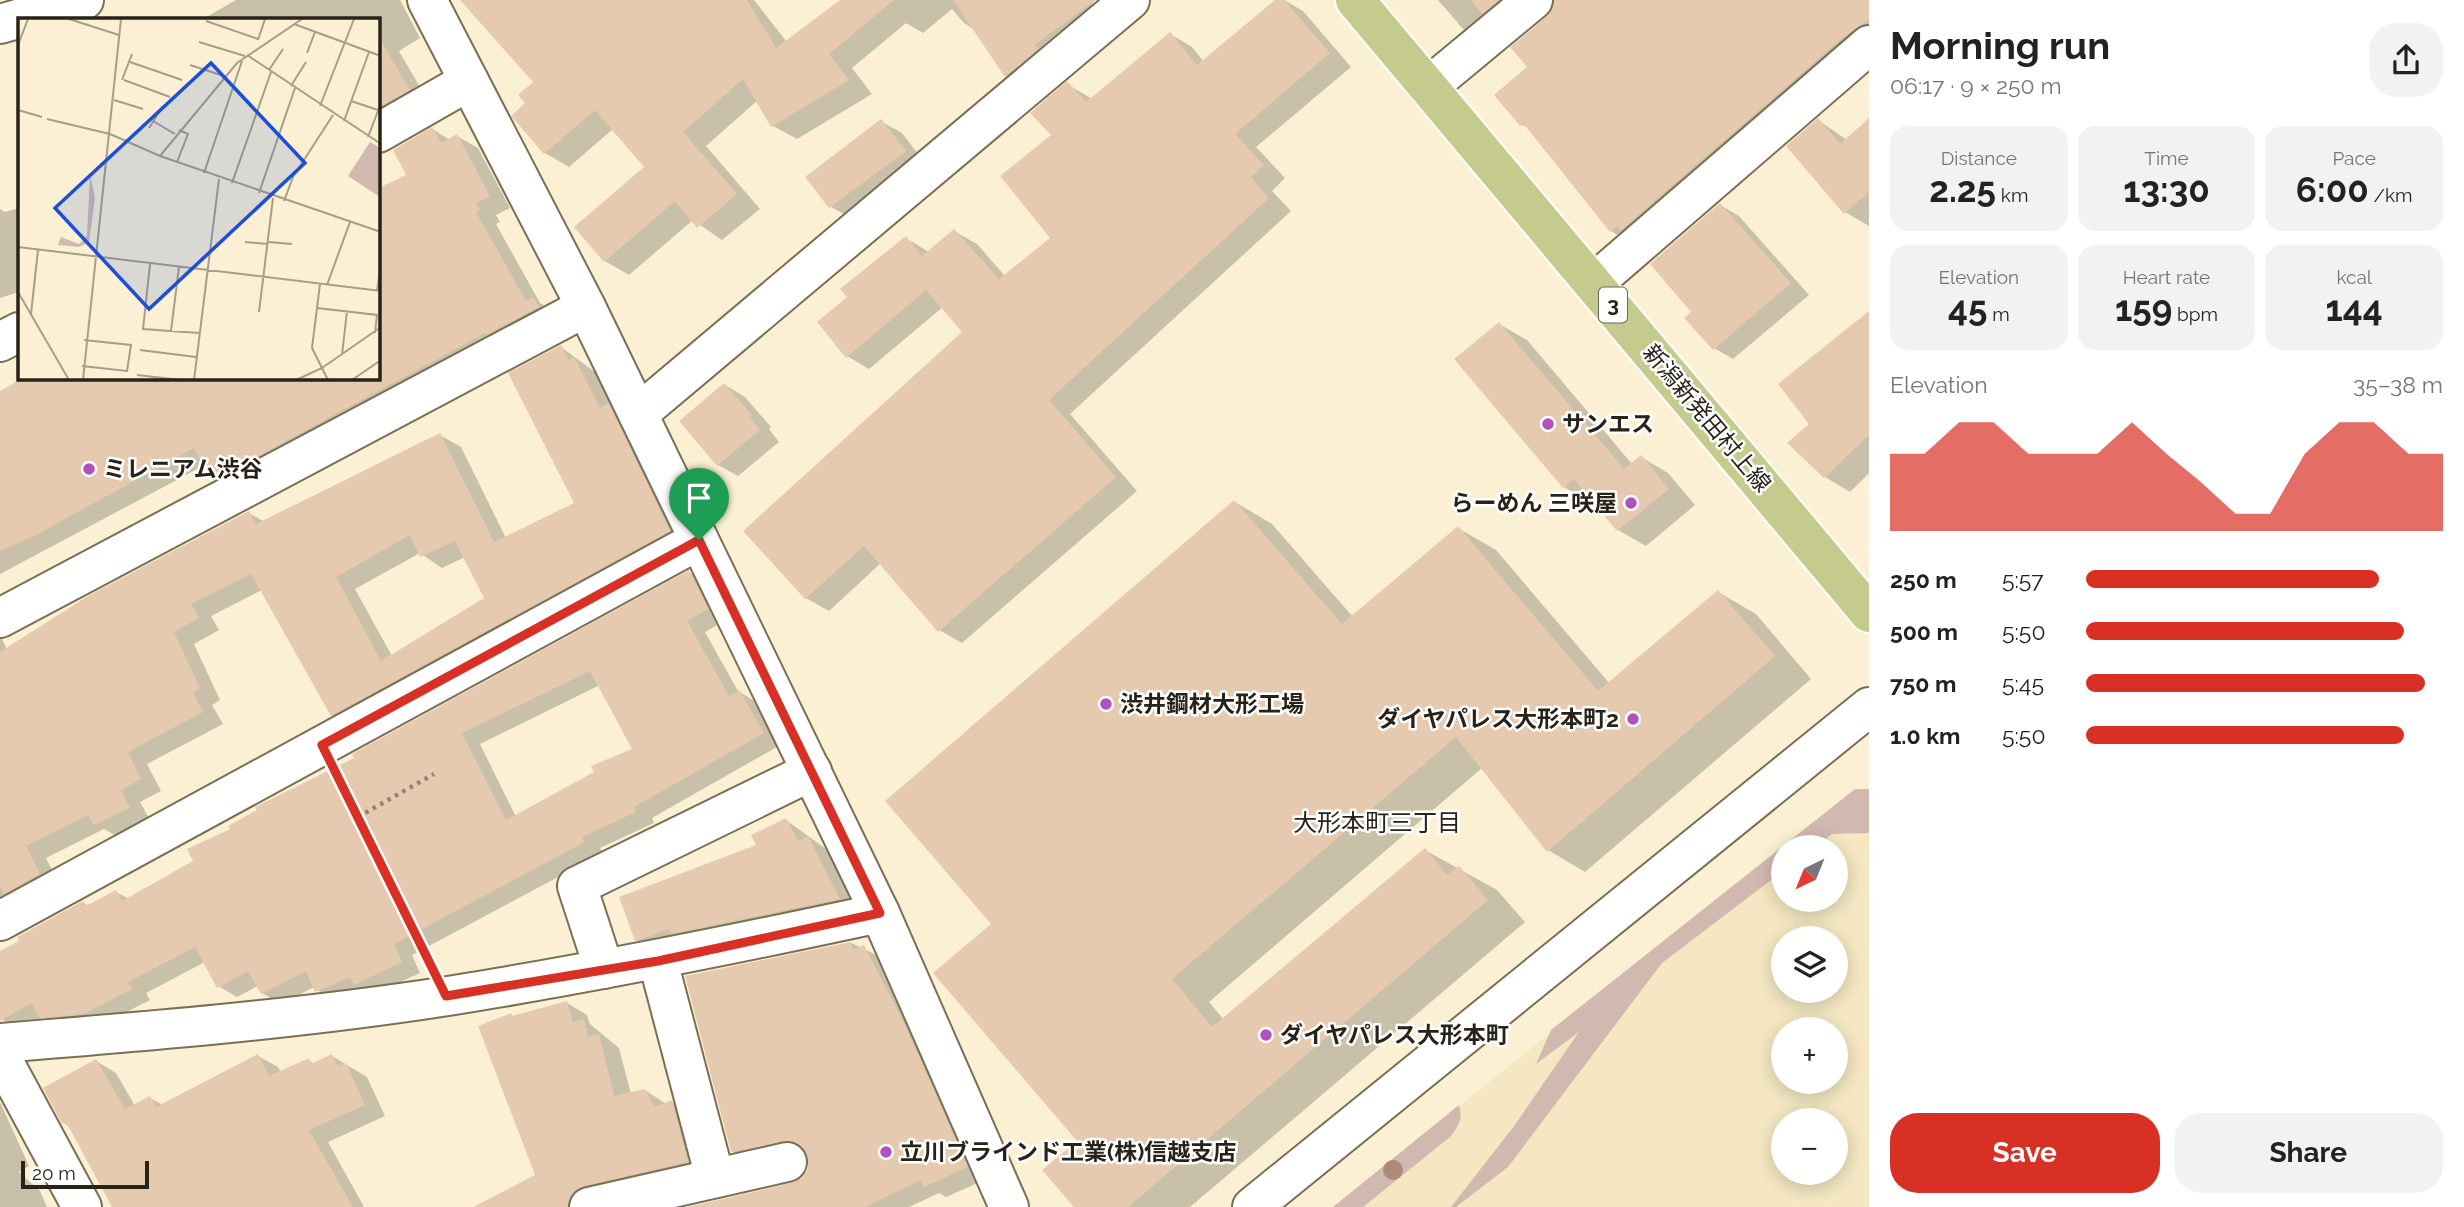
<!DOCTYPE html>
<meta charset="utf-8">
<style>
:root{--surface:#fff;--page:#f2f2f2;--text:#222;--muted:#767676;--accent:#d93025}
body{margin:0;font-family:Raleway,"Noto Sans JP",sans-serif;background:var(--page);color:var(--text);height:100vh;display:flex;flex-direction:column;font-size:26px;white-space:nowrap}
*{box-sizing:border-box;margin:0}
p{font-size:23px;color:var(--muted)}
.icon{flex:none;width:38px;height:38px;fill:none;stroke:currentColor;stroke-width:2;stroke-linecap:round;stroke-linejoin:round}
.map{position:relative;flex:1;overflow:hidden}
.side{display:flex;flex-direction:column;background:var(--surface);width:595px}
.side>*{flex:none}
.needle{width:46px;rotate:223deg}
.controls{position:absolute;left:1771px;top:835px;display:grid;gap:14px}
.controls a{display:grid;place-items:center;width:77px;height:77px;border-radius:50%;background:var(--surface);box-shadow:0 4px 18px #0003;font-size:35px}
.scale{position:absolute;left:21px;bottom:18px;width:128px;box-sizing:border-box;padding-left:7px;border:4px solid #272318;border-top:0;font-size:19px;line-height:24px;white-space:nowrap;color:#272318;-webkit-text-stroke:5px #fff;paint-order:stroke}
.pin{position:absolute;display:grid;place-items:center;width:60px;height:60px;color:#fff;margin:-72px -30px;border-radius:50% 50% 50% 0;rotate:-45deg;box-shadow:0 0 7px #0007}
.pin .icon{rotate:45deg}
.round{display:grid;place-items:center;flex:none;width:74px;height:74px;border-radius:28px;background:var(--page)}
.head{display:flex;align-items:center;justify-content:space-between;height:119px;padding:0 21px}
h1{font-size:38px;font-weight:700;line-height:52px}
.figures{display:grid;grid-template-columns:repeat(3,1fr);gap:10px;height:119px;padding:7px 21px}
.figures div{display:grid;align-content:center;border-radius:18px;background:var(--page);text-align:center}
.figures b{font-size:35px;font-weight:700}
.figures small{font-size:19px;font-weight:400}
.figures p{font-size:19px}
.chart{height:196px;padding:14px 21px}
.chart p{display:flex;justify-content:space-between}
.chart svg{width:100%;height:126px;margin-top:7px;fill:var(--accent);opacity:.7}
.primary-button{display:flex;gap:14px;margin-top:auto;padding:14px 21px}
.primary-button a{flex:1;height:80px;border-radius:28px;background:var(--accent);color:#fff;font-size:28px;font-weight:700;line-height:80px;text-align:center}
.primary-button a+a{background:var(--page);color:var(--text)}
ul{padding:0 21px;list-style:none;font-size:23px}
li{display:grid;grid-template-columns:112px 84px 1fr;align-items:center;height:52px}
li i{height:18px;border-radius:9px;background:var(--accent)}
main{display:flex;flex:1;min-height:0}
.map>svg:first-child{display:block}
.built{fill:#f4e7c2;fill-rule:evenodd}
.green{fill:#d2b9b0}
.shadow{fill:#0003;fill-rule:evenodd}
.building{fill:#e6cab0;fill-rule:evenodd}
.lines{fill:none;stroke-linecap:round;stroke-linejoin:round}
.minor-casing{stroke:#796f55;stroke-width:42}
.tertiary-casing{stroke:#796f55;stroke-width:42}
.primary-casing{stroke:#fff;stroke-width:42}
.path{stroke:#8e8673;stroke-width:4.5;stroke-dasharray:3.5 5;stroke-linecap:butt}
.minor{stroke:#fff;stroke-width:38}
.tertiary{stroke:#fff;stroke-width:38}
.primary{stroke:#c4cb8c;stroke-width:38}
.tree{fill:#ac8c75}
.route-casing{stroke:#fff;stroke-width:14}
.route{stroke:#d93025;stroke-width:9}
.poi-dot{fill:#b151b9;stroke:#fff;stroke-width:2.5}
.labels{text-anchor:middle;stroke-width:5;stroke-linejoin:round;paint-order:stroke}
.shield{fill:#fff;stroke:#68655d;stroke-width:2}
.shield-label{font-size:21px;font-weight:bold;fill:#272318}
.street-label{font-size:23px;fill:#272318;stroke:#fff}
.poi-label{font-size:23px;font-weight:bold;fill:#272318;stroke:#fff;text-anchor:start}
.neighbourhood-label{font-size:24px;fill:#272318;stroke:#fff}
.inset-road{fill:none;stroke:#a69e88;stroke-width:2}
.view{fill:#1d4ed8;fill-opacity:0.15;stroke:#1d4ed8;stroke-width:3.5}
.inset-edge{fill:none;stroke:#272318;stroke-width:3.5}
</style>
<main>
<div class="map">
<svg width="1869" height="1207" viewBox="0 0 1869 1207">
<rect width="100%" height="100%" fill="#fbf0d3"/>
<path class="built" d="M1855,789H1869V1207H1333ZM1783,847H1836V900H1783ZM1783,938H1836V990H1783ZM1783,1029H1836V1082H1783ZM1783,1120H1836V1172H1783Z"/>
<g class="green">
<polygon points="1855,789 1869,789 1869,833 1832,834 1815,847 1783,847 1783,871 1662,963 1508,1167 1456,1207 1451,1207 1514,1126 1579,1032 1536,1064 1551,1030"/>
<path d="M1459,1105C1463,1118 1459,1126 1450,1137L1363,1207H1333Z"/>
</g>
<g class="shadow">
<polygon points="236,0 400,0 420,38 399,51 428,101 378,131 378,19 203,19"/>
<polygon points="462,0 754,0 787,42 843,0 1090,0 1107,25 1030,89 1006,76 975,30 964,23 952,9 923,33 906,23 852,68 872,94 797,139 773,126 758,100 706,146 760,209 722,240 693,220 629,275 605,261 646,167 613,129 569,167 545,153 528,103 535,83"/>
<polygon points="1278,0 1284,0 1303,11 1351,67 1256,147 1285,178 1272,191 1291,211 1070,414 1137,491 962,643 939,630 881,563 829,611 806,598 746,531 965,332 943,307 869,369 847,356 849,298 907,239 929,252 954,231 977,244 1005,276 1052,238 1053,136 1067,84 1092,99 1170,34 1192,47 1204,62"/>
<polygon points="1438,0 1540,0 1487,43 1463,29"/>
<polygon points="1556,0 1869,0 1869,51 1636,245 1611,231 1530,129 1521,124 1529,68 1513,47 1555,9"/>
<polygon points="1818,120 1847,140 1869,121 1869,226 1845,212"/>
<polygon points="882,122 902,133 925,163 851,218 831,207"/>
<polygon points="432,129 450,140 457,136 478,148 510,208 496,215 500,222 496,224 540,303 554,311 234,492 213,480 205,465 0,574 0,393 27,378 378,378 378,190 409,176"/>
<polygon points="1720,205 1739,216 1809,295 1733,359 1714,348 1694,312"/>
<polygon points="19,208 19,292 0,298 0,209 5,212"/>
<polygon points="1869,314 1869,473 1850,492 1825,477 1812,424"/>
<polygon points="1499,324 1527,340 1632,464 1641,457 1668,473 1695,505 1646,546 1618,530 1594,501 1592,503 1564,487"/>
<path d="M561,347L595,372L690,543L353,727L332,715L262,590L211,616L219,630L194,644L220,700L212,705L223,724L147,764L161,791L140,802L150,820L116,836L104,829L46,858L60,886L18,909L0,898V634L7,650L249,513L265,522L440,435L461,447L506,538L576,504ZM420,553L442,568L465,557L487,599L392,656L355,589Z"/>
<polygon points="725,385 745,397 771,427 769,429 779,442 738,476 718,465"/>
<polygon points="1235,502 1272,524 1353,617 1458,528 1496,550 1610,684 1718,592 1756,614 1811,679 1585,872 1548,850 1482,768 1209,1002 1224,1020 1425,850 1497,890 1525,922 1190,1207 1076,1207 1080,1141 993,924"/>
<path d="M689,572L708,583L726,620L705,632L738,691L758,703L782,744L652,818L654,823L600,848L603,853L412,955L420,973L374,994L335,1002L314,987L281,1004L262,993L258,986L237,997L218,986L205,962L146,993L150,1000L103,1024L61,1028L43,1018L22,1031L3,1020L0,1014V953L83,903L89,906L116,892L129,899L195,862L232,830ZM600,685L634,750L516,817L480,744Z"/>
<polygon points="786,820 826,849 856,907 655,950 637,940 759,846"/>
<polygon points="851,943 885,959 987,1179 946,1197 939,1193 909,1207 696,1207 792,1185 803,1180 809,1170 807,1152 753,1163 732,1151"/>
<polygon points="567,1003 587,1015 590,1024 619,1048 631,1094 645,1090 666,1104 672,1102 692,1113 708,1173 592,1207 485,1207 537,1176 511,1015 515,1017"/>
<polygon points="258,1056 278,1067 281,1073 308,1060 315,1064 332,1056 367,1077 385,1116 328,1142 364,1207 114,1207 72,1128 64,1123 96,1061 116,1073 135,1106 150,1098 163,1105"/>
<polygon points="0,1102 29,1166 19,1172 40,1191 47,1207 0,1207"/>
</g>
<g class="building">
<polygon points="460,0 747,0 776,48 840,0 894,0 829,54 849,80 771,127 743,79 683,132 737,194 697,228 675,201 604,262 574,227 644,167 595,110 544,154 511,116 525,103 518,95 533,82"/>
<polygon points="953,0 1096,0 1034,45 1038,49 1005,77"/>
<polygon points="1275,0 1284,0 1330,53 1235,134 1264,165 1251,177 1269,198 1049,400 1116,477 938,632 864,546 805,599 743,531 962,332 926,290 846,358 817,322 847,297 840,289 906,236 922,256 954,229 999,279 1050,238 1000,176 1051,135 1030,113 1067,81 1086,102 1170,32 1197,65"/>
<polygon points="1471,0 1499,0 1482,14"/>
<polygon points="1554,0 1869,0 1869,19 1840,40 1621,230 1617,226 1610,232 1523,123 1520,126 1494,95 1527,67 1510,47 1547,17"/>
<polygon points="378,36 410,90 378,108"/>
<polygon points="1818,118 1840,144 1869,118 1869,192 1844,214 1786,146"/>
<polygon points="881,119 906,151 829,208 805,177"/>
<polygon points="432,127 441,143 457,134 490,196 476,203 480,210 476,212 526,301 533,297 539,307 486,335 485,333 212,481 194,448 36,535 0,551 0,391 23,378 378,378 378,188 406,175 393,150"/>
<polygon points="1720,203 1791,283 1713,350 1684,318 1691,312 1650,264"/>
<polygon points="1869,311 1869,435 1824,478 1787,443 1809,424 1778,384"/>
<polygon points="1499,322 1624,469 1641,455 1669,489 1617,531 1574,479 1563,488 1454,359"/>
<path d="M561,345L569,360L574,357L600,408L608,403L611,408L670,531L331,716L251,574L191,604L199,618L174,632L200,688L193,693L203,712L128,752L141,779L121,790L130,808L94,825L88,815L26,846L40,874L4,894L0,885V652L88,596L249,511L256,524L440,433L494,542L574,503L508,373ZM410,535L420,557L455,541L484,598L381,661L336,577Z"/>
<polygon points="724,383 752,415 750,417 760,430 717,466 679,421"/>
<polygon points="1234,500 1342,624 1458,526 1598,691 1718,590 1775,656 1547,852 1456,737 1172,979 1212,1027 1425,848 1447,875 1459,866 1488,900 1128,1207 1074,1207 1042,1170 1077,1141 933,973 991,924 885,801"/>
<path d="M689,570L708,609L687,621L729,696L739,690L764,733L634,807L636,812L582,837L585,842L394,944L402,962L354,985L350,977L315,992L306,971L261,994L248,971L217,988L195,947L128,982L132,989L84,1014L40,1018L31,1003L0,1021V951L19,941L17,937L83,901L86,906L116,890L122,901L193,861L187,849L230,829L228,826L257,810L255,807L354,758L352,754ZM590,671L632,749L591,766L594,772L506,820L462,733Z"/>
<polygon points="786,818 798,841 808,836 840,899 671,934 670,929 635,941 619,897 756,845 751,835"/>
<polygon points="851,942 853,950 864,945 905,1025 968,1167 924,1187 921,1180 865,1207 688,1207 792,1183 802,1178 808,1168 808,1158 803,1148 793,1141 731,1152 685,976"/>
<polygon points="567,1001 573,1022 584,1019 588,1037 599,1034 614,1096 645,1089 654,1107 672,1100 688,1162 584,1186 574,1191 568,1207 473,1207 535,1175 478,1026 511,1013 512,1016"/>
<polygon points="258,1054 269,1076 309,1058 311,1064 332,1054 338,1066 346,1063 365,1105 309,1130 353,1207 112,1207 66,1122 62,1124 43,1088 96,1059 125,1109 150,1096 156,1107"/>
</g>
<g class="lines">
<defs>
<g id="minor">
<polyline points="427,0 586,307 880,913"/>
<polyline points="0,24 84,0"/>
<polyline points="1428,87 1533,0"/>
<polyline points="378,133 469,81"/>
<polyline points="1594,283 1869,45"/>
<polyline points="0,342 19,332"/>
<polyline points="638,414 1130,0"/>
<polyline points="0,618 586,307"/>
<polyline points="0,921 699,540"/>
<polyline points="658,961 715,1178"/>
<polyline points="604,969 577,886 812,771"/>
<path d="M0,1043C150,1031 299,1019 448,996C593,973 736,944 880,913L1009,1207"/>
<polyline points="0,1055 82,1207"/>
<polyline points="589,1207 787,1162"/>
</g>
<polyline id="tertiary" points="1252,1207 1869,707"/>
<polyline id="primary" points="1355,0 1869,613"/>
</defs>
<use href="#minor" class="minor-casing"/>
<use href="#tertiary" class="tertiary-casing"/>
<use href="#primary" class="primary-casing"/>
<g class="path">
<polyline points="340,780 427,957"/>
<polyline points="358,817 434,774"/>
</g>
<use href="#minor" class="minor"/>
<use href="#tertiary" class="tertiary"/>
<use href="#primary" class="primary"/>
</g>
<circle class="tree" cx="1393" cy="1170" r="10"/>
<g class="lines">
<defs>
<polygon id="route" points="699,540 880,913 658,961 446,996 322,745"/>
</defs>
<use href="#route" class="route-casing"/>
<use href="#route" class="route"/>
</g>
<g class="poi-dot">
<circle cx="1548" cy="424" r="7"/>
<circle cx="89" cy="469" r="7"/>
<circle cx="1631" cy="503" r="7"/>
<circle cx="1106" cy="704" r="7"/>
<circle cx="1633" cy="719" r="7"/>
<circle cx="1266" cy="1035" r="7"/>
<circle cx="886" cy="1152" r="7"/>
</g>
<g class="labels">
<rect class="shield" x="1599" y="287.5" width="28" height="35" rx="5"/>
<g class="shield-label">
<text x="1613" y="312">3</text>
</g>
<g class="street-label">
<text transform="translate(1707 418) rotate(50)" y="8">新潟新発田村上線</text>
</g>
<g class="poi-label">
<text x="1562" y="432">サンエス</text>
<text x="103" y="477">ミレニアム渋谷</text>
<text x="1617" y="511" text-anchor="end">らーめん 三咲屋</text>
<text x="1120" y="712">渋井鋼材大形工場</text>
<text x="1619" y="727" text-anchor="end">ダイヤパレス大形本町2</text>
<text x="1280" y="1043">ダイヤパレス大形本町</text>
<text x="900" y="1160">立川ブラインド工業(株)信越支店</text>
</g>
<g class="neighbourhood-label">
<text x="1377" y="831">大形本町三丁目</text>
</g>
</g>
<g transform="translate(18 18)">
<rect width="362" height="362" fill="#fbf0d3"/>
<path d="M352,124L362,130V179L330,158ZM72,156L77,180L71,224L61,229L40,227L43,219L61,226L69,218Z" fill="#d2b9b0"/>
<path class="inset-road" d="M51,1L101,17M188,3L240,21M276,6L363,38M240,22L247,1M181,24L227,38M0,27L10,1M289,35L297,14M229,37L363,126M112,44L164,62M172,47L206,58M251,52L265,31M104,62L114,36M106,62L152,79M273,68L288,44M96,82L125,91M333,83L360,92M302,88L336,1M0,92L24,99M29,101L92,116L142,138L219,45L284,1M135,103L157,116M326,103L351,34M131,110L145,88M350,119L363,85M142,138L363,214M159,144L170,116L161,112M186,155L224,43M214,165L253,54M241,175L277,70M266,183L275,159L315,97M227,224L250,226M250,224L274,226M0,229L363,273M132,246L125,311L181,315M302,266L294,330L310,362M309,267L332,204M359,273L363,247M0,274L51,362M299,290L359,297L357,315M241,294L255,180M13,296L20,232M153,313L161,249M122,332L178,339M324,337L329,293M64,348L109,353L113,327L66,322M119,357L163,362M65,362L103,1M176,362L201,161M278,362L304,350L363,309M334,362L363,342"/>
<path class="view" d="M193,45L287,145L131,291L37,190Z"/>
<rect width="362" height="362" class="inset-edge"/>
</g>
</svg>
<div class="controls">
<a><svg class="needle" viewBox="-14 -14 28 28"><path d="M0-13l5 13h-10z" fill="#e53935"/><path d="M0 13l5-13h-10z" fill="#767676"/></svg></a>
<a><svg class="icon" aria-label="layers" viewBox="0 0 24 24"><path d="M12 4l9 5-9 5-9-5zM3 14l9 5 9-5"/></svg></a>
<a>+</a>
<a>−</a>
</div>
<div class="scale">20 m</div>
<div class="pin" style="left:699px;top:540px;background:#1e9e55"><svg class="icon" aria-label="arrive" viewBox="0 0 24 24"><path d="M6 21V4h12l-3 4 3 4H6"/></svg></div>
</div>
<section class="side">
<div class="head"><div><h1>Morning run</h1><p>06:17 · 9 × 250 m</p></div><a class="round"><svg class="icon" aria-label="share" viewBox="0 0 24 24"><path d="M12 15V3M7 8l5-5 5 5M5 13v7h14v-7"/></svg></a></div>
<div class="figures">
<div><p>Distance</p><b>2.25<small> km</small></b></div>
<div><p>Time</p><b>13:30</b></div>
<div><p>Pace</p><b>6:00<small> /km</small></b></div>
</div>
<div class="figures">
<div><p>Elevation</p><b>45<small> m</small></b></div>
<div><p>Heart rate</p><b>159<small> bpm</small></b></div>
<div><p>kcal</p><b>144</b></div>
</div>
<div class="chart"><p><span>Elevation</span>35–38 m</p>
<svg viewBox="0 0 160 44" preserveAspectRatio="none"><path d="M0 44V17L10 17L20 6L30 6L40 17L50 17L60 17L70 6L80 17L90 27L100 38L110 38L120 17L130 6L140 6L150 17L160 17V44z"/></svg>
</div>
<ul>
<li><b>250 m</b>5:57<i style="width:82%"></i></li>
<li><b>500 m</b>5:50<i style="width:89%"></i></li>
<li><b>750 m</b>5:45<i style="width:95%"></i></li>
<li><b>1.0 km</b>5:50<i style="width:89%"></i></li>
</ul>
<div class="primary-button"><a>Save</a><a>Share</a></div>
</section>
</main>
